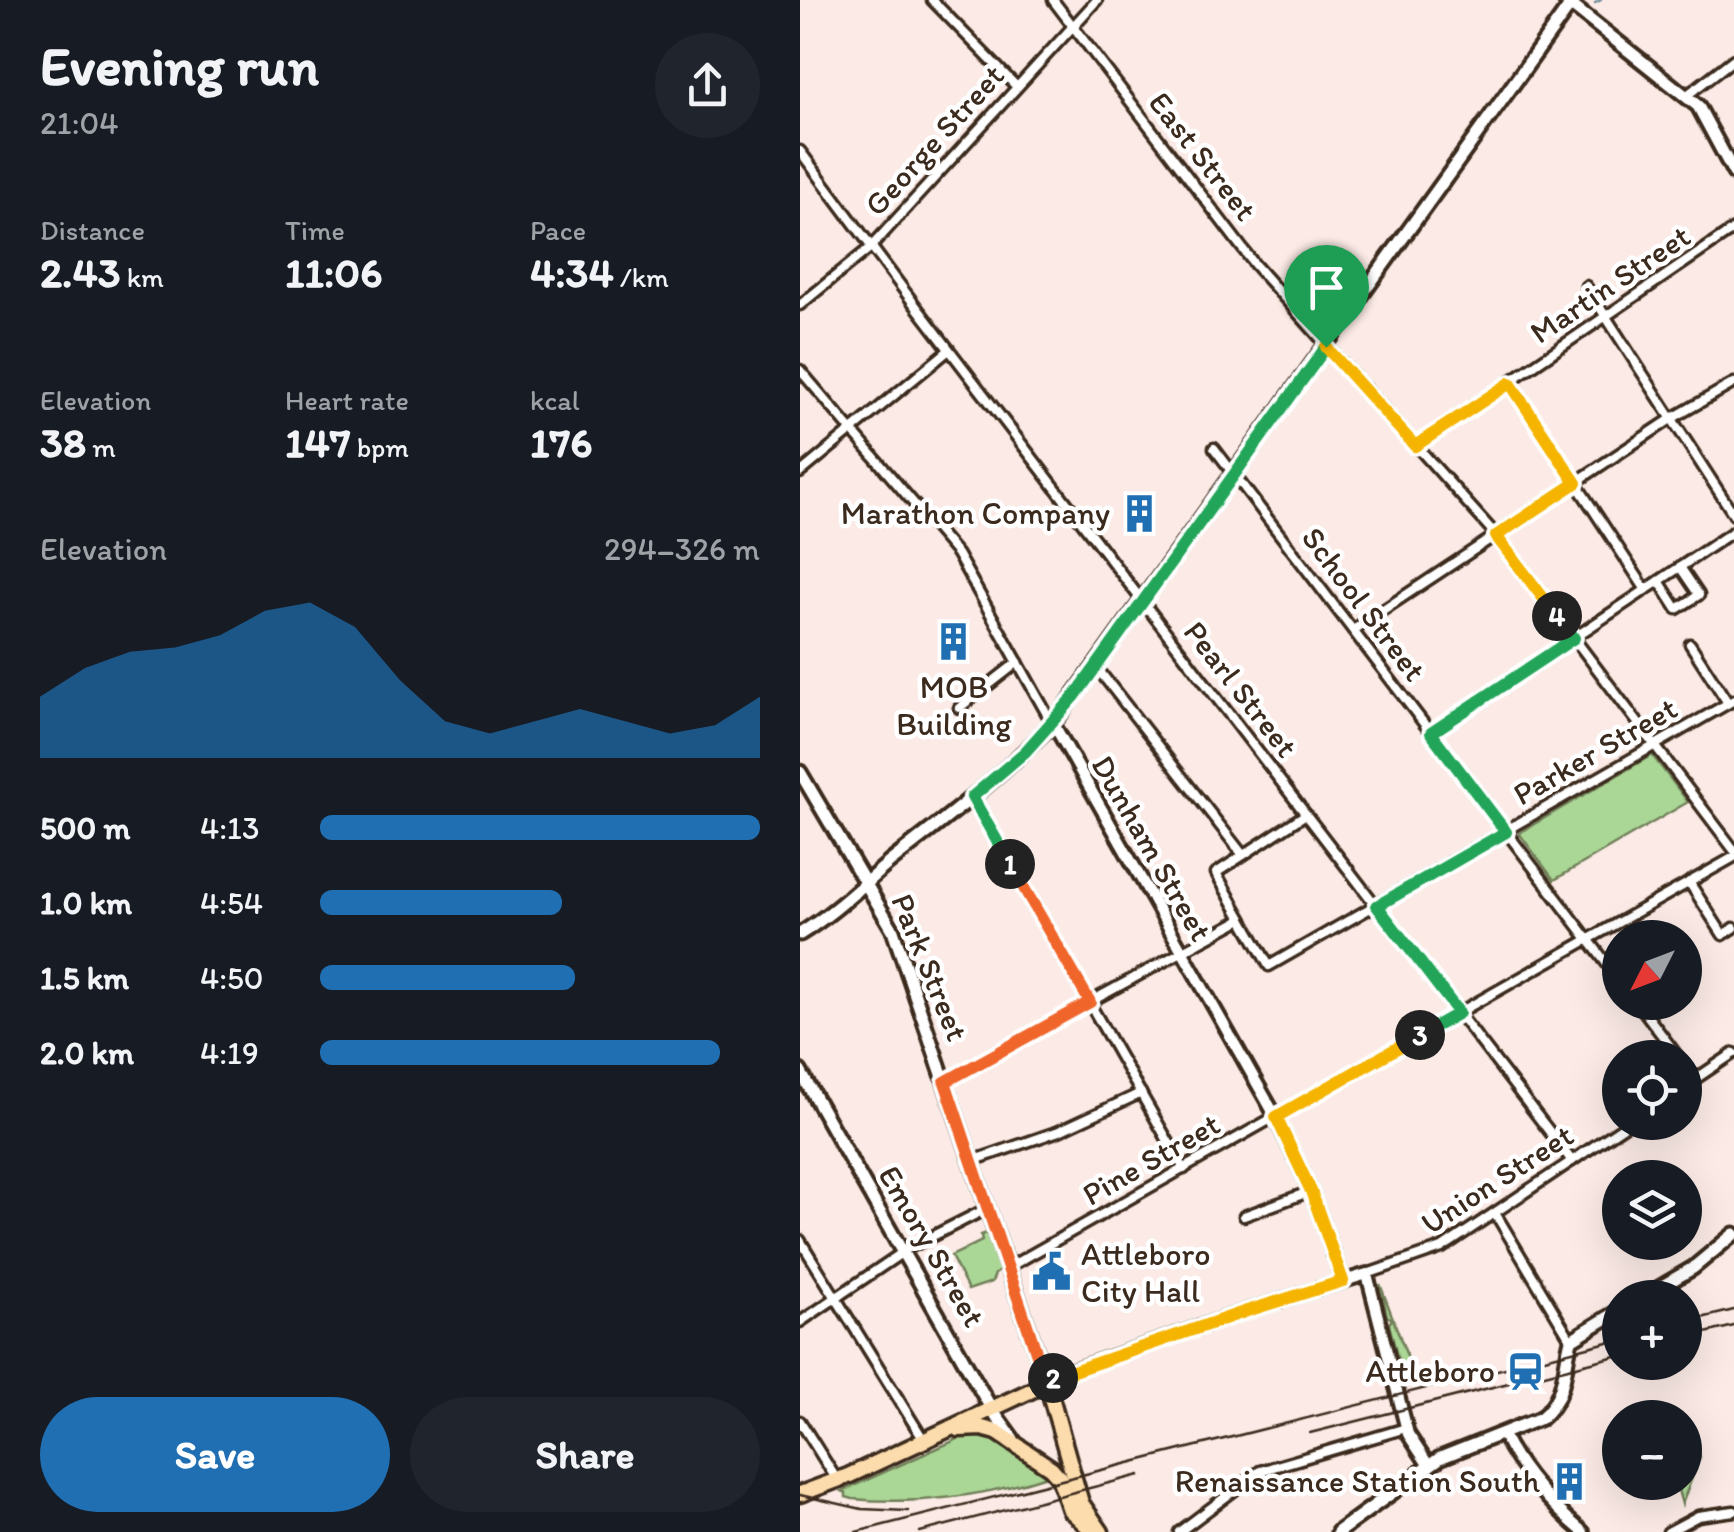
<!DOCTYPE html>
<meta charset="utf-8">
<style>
:root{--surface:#171b24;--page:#20242c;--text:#f1f3f6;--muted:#9ea1a6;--accent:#1f6fb2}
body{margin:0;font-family:Itim,sans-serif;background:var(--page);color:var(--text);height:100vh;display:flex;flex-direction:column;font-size:38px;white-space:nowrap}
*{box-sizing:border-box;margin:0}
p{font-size:32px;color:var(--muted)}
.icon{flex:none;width:55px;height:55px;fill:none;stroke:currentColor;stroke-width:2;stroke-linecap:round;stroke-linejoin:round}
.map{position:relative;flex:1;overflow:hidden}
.side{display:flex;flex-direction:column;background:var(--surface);width:800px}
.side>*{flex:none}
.needle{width:65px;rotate:228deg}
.fabs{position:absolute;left:802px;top:920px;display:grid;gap:20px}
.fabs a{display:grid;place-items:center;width:100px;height:100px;border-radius:50%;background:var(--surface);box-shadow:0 10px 40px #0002;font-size:50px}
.pin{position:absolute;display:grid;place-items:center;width:85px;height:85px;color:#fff;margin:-102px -42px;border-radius:50% 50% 50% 0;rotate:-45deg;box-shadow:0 0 10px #0007}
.pin .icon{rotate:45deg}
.km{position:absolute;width:50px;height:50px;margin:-25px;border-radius:50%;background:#222;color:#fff;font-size:28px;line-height:50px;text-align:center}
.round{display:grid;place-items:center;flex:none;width:105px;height:105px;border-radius:52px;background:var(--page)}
.overview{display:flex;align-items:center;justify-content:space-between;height:170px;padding:0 40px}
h1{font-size:55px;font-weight:700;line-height:75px}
.stats{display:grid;grid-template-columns:repeat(3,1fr);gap:15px;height:170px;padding:10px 40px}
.stats div{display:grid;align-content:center}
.stats b{font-size:42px;font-weight:700}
.stats small{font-size:28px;font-weight:400}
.stats p{font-size:28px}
.chart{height:280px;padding:20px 40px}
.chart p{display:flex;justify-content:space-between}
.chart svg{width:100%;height:180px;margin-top:10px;fill:var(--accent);opacity:.7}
.cta{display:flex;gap:20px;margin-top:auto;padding:20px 40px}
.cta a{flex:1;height:115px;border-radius:60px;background:var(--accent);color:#fff;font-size:40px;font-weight:700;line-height:115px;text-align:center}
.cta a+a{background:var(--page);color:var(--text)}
ul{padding:0 40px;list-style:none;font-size:32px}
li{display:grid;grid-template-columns:160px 120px 1fr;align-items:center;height:75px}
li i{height:25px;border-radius:12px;background:var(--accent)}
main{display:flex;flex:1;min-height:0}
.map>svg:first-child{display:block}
.green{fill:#aad796;stroke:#72805a;stroke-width:2.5}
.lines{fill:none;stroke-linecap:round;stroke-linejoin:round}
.stream{stroke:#688897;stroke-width:2.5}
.minor-casing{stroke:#3b2a1e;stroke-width:15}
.tertiary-casing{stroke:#3b2a1e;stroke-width:18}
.secondary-casing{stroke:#3b2a1e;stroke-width:19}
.trunk-casing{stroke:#3b2a1e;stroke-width:21}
.minor{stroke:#fff;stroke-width:8}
.tertiary{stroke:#fff;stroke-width:10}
.secondary{stroke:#fff;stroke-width:11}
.trunk{stroke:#fcdcac;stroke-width:14}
.rail{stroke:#3b2a1e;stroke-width:2.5}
.split-1-casing{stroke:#fff;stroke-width:20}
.split-2-casing{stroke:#fff;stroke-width:20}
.split-3-casing{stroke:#fff;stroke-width:20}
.split-4-casing{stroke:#fff;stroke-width:20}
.split-5-casing{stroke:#fff;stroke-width:20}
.split-1{stroke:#22a559;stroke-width:12}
.split-2{stroke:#f0652b;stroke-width:12}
.split-3{stroke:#f5b400;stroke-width:12}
.split-4{stroke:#22a559;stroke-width:12}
.split-5{stroke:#f5b400;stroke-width:12}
.labels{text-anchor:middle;stroke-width:9;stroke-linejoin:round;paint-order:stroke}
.street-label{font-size:32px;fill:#3b2a1e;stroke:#fff}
.poi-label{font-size:32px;fill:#3b2a1e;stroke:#fff;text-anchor:end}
</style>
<main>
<section class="side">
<div class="overview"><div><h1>Evening run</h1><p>21:04</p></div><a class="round"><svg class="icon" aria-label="share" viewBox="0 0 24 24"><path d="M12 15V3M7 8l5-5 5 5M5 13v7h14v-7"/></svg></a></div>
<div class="stats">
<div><p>Distance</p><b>2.43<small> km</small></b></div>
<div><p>Time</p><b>11:06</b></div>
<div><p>Pace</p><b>4:34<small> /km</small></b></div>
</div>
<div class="stats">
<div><p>Elevation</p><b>38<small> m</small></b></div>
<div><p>Heart rate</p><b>147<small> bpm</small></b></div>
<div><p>kcal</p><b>176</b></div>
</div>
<div class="chart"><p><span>Elevation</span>294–326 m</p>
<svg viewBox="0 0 160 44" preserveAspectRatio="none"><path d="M0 44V29L10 22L20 18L30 17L40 14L50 8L60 6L70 12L80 25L90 35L100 38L110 35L120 32L130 35L140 38L150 36L160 29V44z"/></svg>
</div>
<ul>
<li><b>500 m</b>4:13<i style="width:100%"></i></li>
<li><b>1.0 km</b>4:54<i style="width:55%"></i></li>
<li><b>1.5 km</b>4:50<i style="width:58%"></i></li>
<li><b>2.0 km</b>4:19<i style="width:91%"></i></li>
</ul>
<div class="cta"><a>Save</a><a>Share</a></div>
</section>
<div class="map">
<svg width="934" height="1532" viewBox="0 0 934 1532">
<rect width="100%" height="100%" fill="#fbeae5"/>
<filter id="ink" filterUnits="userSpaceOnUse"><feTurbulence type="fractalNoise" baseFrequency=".01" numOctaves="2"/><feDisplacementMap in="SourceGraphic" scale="20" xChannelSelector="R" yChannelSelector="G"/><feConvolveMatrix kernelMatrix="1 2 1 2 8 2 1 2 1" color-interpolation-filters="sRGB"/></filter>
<g filter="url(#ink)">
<g class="green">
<polygon points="852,755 888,802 754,880 719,833"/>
<polygon points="189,1232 201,1270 195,1274 192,1282 168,1290 151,1256 182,1241 181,1235"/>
<polygon points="580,1284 613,1372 613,1379 608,1379 604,1371 601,1372 589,1324 592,1319 587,1316"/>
<polygon points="892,1426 900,1457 882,1504 876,1483 885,1482 885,1428"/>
<path d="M176,1434L192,1438L247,1476C186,1496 116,1505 53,1499L46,1497V1493L42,1491L160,1438Z"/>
</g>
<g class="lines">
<polyline class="stream" points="795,3 801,0"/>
<defs>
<g id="minor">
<polyline points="132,0 216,86"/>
<polyline points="253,0 455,265 696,535 934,850"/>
<polyline points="886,96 934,59"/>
<polyline points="0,151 112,301 772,1161"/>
<polyline points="786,286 934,515"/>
<polyline points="0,305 71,247 297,0"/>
<polyline points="0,370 157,554 252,723"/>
<polyline points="710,383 846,590"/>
<polyline points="615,446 934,229"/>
<polyline points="414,448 820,981"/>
<polyline points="0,473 149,350"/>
<polyline points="859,581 877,609 899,595 880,567"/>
<polyline points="553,630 871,419 934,383"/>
<polyline points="890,644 928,703"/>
<polyline points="297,668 443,855"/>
<polyline points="159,708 218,662"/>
<polyline points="631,733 934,531"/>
<polyline points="172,797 384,1169"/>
<polyline points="506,814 416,873 469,966 934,700"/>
<polyline points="889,882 923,935 934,928"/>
<polyline points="837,1002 879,1058"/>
<polyline points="885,1066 895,1079"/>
<polyline points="145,1081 442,919"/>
<polyline points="885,1086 934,1053"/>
<polyline points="172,1161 259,1131 341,1093"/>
<polyline points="695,1213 771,1340"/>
<polyline points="444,1216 511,1191"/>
<polyline points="0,1240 125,1442"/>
<polyline points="209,1267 934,857"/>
<polyline points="567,1274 642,1248 830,1122"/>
<polyline points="0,1322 109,1248 188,1208"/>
<polyline points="0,1421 37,1480"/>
<polyline points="379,1532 460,1471 606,1428"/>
<polyline points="868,1532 898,1516 934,1511"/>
</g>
<g id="tertiary">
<polyline points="253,723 472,1110 511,1191 543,1281"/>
<polyline points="247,1383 258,1375 449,1310 567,1274 608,1434 629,1466"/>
<path d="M703,1435C720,1470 753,1507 783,1532"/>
</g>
<g id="secondary">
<polyline points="765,0 898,106 934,173"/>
<polyline points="0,772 93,930 247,1383"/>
<path d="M0,934C34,913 60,887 90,862C148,816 209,772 259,716L771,4"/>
<polyline points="0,1071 192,1410 213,1439"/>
<polyline points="842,1298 893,1268 934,1234"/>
<path d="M538,1532L640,1458L741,1418C767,1396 763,1370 771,1340L820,1310"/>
</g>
<g id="trunk">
<polyline points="159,1429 182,1428 197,1432 251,1468 259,1477 270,1510 294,1532"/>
<polyline points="0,1494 48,1476 247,1383 281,1503 301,1532"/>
</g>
</defs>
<use href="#minor" class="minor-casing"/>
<use href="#tertiary" class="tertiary-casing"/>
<use href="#secondary" class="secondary-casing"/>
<use href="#trunk" class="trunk-casing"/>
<use href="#minor" class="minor"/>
<use href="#tertiary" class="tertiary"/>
<use href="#secondary" class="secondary"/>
<use href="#trunk" class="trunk"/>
<g class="rail">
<polyline points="885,1322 934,1310"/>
<polyline points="885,1338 934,1326"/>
<polyline points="510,1433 820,1355"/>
<polyline points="0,1495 62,1509 108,1511"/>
<polyline points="56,1532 820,1339"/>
<polyline points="120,1532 340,1475"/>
</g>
</g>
</g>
<g class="lines" filter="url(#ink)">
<defs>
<polyline id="split-1" points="210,864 172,797 225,752 275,696 526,347"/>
<polyline id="split-2" points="210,864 290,1002 145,1082 247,1384 253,1378"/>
<polyline id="split-3" points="253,1378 447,1311 543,1281 511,1191 476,1117 620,1035"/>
<polyline id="split-4" points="620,1035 659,1013 577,906 706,832 631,733 774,638 757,616"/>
<polyline id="split-5" points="526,347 615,446 710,383 776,483 696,536 757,616"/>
</defs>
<use href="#split-1" class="split-1-casing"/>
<use href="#split-2" class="split-2-casing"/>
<use href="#split-3" class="split-3-casing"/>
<use href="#split-4" class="split-4-casing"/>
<use href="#split-5" class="split-5-casing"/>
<use href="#split-1" class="split-1"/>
<use href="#split-2" class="split-2"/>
<use href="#split-3" class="split-3"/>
<use href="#split-4" class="split-4"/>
<use href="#split-5" class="split-5"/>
</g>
<defs>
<symbol id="building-bare" viewBox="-9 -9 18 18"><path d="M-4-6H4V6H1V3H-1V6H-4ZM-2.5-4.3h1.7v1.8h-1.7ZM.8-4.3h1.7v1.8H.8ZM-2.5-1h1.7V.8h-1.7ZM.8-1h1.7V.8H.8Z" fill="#1f6fb2" stroke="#fff" stroke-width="2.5" paint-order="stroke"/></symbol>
<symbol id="civic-bare" viewBox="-9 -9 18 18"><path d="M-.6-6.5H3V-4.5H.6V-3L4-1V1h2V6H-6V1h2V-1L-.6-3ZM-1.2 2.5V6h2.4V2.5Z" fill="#1f6fb2" stroke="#fff" stroke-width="2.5" paint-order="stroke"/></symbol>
<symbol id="station-bare" viewBox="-9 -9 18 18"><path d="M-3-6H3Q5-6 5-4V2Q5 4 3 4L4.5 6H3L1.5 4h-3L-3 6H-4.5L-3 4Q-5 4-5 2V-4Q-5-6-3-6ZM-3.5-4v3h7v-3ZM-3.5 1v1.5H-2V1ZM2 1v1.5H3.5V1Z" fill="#1f6fb2" stroke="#fff" stroke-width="2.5" paint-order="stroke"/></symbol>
</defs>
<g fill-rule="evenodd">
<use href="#building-bare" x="312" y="486" width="55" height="55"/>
<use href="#building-bare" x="126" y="614" width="55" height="55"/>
<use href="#civic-bare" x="224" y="1244" width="55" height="55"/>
<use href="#station-bare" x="698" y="1344" width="55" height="55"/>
<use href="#building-bare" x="742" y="1454" width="55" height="55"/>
</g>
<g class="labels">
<g class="street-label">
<text transform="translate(134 140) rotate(-48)" y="11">George Street</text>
<text transform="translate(403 156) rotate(52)" y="11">East Street</text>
<text transform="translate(810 284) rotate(-34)" y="11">Martin Street</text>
<text transform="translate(564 604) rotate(53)" y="11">School Street</text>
<text transform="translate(441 689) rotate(52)" y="11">Pearl Street</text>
<text transform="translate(795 751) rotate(-30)" y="11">Parker Street</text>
<text transform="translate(352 848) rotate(60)" y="11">Dunham Street</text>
<text transform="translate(130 967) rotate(68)" y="11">Park Street</text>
<text transform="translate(351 1159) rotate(-30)" y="11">Pine Street</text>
<text transform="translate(697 1179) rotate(-33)" y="11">Union Street</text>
<text transform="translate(132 1246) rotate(60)" y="11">Emory Street</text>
</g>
<g class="poi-label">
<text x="310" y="524">Marathon Company</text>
<text x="154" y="698" text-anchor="middle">MOB<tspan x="154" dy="37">Building</tspan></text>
<text x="281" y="1265" text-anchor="start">Attleboro<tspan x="281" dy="37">City Hall</tspan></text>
<text x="695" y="1382">Attleboro</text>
<text x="740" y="1492">Renaissance Station South</text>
</g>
</g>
</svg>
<div class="fabs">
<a><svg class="needle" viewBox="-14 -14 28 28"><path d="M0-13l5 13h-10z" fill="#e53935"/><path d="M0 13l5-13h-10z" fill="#9ea1a6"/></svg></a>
<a><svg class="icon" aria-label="locate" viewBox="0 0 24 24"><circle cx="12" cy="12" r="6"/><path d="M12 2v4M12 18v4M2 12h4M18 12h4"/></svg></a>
<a><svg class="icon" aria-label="layers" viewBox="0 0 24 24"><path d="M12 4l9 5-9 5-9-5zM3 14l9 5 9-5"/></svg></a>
<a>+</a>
<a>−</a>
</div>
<div class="pin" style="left:526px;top:347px;background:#1e9e55"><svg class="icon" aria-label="arrive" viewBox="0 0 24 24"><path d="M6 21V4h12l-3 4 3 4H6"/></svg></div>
<b class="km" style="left:210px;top:864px">1</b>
<b class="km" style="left:253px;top:1378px">2</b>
<b class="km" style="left:620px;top:1035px">3</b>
<b class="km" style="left:757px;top:616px">4</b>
</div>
</main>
